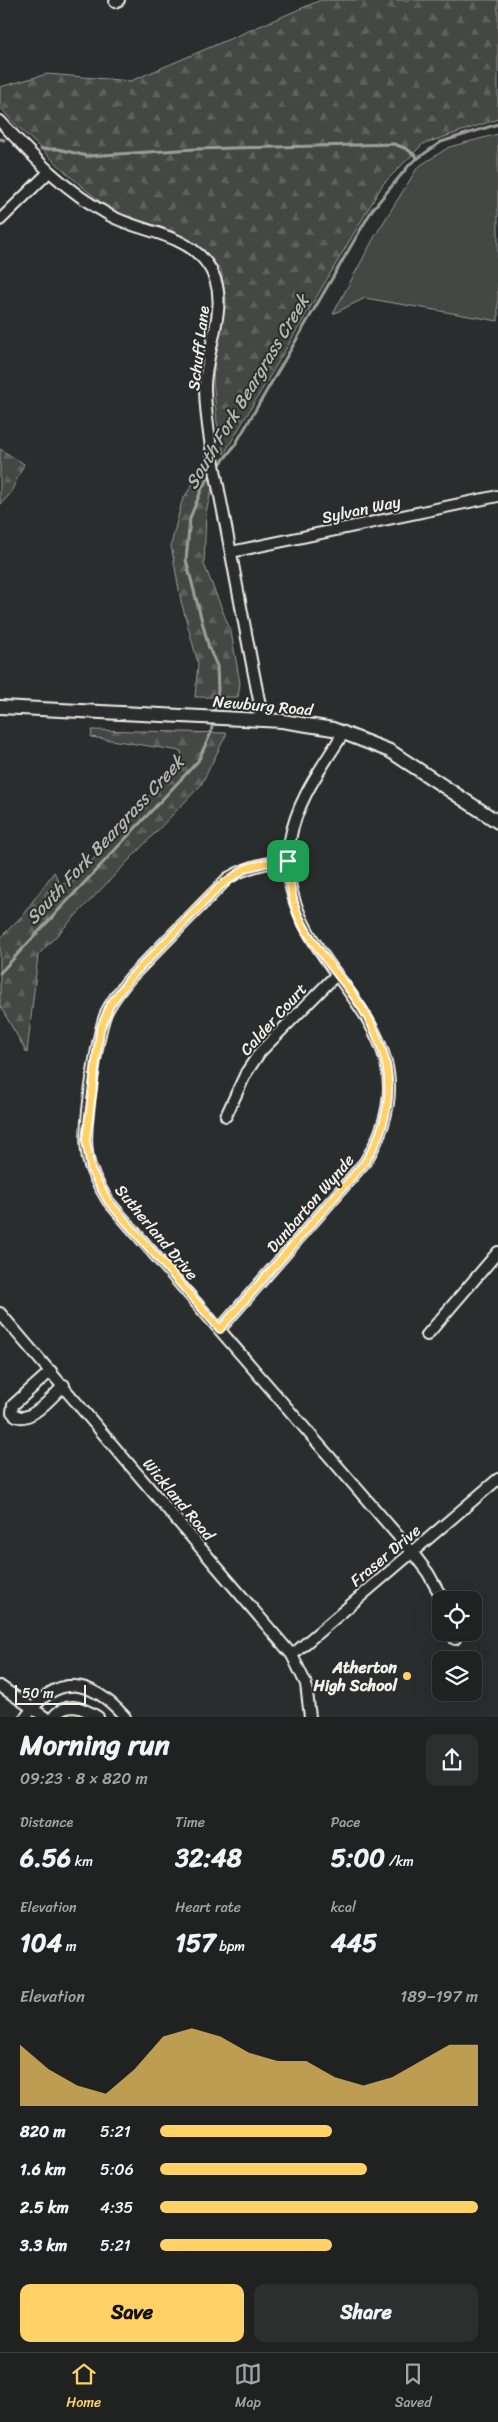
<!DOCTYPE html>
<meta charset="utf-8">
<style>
:root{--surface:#202222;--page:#2d2f2f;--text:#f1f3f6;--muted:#a2a4a5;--line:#3d3f40;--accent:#ffd166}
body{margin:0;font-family:Sriracha,sans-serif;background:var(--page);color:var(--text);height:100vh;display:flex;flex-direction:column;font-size:19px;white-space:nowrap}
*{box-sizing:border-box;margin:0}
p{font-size:16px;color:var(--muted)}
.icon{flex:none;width:28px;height:28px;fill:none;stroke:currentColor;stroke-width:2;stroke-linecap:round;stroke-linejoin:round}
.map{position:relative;height:1717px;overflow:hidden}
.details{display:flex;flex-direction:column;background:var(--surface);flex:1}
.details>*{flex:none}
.tools{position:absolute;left:432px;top:1591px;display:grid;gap:10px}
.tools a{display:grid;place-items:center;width:50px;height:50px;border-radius:10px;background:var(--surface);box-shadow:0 5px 20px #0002,0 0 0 1px var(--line);font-size:25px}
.scale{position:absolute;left:15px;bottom:12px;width:71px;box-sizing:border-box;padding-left:5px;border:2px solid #f4f1e8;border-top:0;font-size:14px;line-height:18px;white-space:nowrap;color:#f4f1e8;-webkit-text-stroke:4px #2a2d2e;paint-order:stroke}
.pin{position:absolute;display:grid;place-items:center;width:42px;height:42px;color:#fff;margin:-21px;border-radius:10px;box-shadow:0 2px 8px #0006}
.round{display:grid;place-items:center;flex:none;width:52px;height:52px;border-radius:10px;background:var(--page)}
.head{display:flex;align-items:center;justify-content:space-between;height:85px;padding:0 20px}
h1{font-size:28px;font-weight:700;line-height:38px}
.metrics{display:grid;grid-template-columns:repeat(3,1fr);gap:8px;height:85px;padding:5px 20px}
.metrics div{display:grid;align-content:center}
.metrics b{font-size:25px;font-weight:700}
.metrics small{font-size:14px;font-weight:400}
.metrics p{font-size:14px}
.chart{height:140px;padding:10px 20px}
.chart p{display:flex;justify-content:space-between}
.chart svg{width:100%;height:90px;margin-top:5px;fill:var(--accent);opacity:.7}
.primary-button{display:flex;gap:10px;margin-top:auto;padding:10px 20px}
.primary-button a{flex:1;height:58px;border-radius:10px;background:var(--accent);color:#111;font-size:20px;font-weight:700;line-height:58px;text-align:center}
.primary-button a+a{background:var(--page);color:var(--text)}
ul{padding:0 20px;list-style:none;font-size:16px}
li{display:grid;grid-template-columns:80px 60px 1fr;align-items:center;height:38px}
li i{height:12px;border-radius:6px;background:var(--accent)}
.tab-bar{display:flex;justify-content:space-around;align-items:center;height:70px;border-top:1px solid var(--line);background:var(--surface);font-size:14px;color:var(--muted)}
.tab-bar a{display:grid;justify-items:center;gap:2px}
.tab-bar .on{color:var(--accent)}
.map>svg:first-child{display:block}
.green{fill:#444645;stroke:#9c9c96}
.forest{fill:url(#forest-firs);stroke:#9c9c96}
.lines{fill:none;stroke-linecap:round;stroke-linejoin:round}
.stream{stroke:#9f9f9a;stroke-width:3}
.minor-casing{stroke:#f4f1e8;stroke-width:14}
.major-casing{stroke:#f4f1e8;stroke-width:16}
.minor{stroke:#2a2d2e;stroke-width:10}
.major{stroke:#2a2d2e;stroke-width:12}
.route-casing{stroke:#fff;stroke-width:10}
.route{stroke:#ffd166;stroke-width:6}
.poi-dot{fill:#ffd166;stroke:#2a2d2e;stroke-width:2}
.labels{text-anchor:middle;stroke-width:4;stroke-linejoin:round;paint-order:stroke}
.street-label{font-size:16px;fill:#f4f1e8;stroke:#2a2d2e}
.poi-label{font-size:16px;font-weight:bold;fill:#f4f1e8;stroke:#2a2d2e;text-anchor:end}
.water-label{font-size:18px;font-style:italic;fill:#b5b3ae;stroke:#2a2d2e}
</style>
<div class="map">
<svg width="498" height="1717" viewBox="0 0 498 1717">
<defs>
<pattern id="forest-firs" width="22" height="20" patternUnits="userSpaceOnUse" patternTransform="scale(1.25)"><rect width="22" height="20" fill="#444645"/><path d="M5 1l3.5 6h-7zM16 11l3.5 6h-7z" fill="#606160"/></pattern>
</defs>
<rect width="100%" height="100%" fill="#2a2d2e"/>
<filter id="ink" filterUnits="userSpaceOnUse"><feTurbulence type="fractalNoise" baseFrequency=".02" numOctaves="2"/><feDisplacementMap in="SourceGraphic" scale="10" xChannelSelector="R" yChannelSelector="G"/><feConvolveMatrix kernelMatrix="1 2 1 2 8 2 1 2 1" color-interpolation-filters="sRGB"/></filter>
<g filter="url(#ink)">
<polygon class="green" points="498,134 498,321 365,298 333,314 375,236 418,167 449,147"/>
<g class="forest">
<polygon points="321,0 498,0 498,119 423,144 383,184 224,454 217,422 213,380 216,344 226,300 221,270 204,250 161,227 113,212 72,178 15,124 0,107 0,87 47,74 131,81"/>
<polygon points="0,449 24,464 10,494 0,505"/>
<polygon points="208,459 212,489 206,512 204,564 231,632 240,683 238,697 195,697 198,663 181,601 171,545 182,501"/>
<polygon points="92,730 227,733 201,785 38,955 27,1053 0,1006 0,938 22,916 54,872 60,884 73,882 182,759 181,751 91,737"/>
</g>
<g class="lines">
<g class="stream">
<polyline points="0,139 4,140"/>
<polyline points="41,149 58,149 87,156 195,149 394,144 407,149 418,158"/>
<polyline points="217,468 235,445 372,210 411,163 441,142 498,124"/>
<polyline points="213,473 203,486 190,518 186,560 209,648 217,666 218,690 214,713"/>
<polyline points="0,973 198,761 211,733 213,720"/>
</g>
<defs>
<g id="minor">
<polyline points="115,2 119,0"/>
<path d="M0,121C35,159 65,191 111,216C141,232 182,233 205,261C236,299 204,347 205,389C206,432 218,484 226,527C238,591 250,656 263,720"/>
<polyline points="0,220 48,173"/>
<polyline points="231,552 498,496"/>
<path d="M287,861C266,862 247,867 228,878L130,978C121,989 112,1000 106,1013C97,1036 83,1127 87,1152C89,1171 99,1185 108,1201L412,1552L428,1573L443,1600"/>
<polyline points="226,1116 246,1073 260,1052 337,974"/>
<polyline points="0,1313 292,1655 306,1684 310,1717"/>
<path d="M220,1329L365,1162C454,1020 267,969 290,840C297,799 323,766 344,732"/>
<polyline points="427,1335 498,1252"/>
<path d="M51,1371L13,1405L12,1412C25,1430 53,1396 64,1385"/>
<polyline points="454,1632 455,1639"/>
<polyline points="292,1655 498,1479"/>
<polyline points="0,1686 45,1717"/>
<path d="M26,1717C58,1672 91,1679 125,1717"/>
<path d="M53,1717C67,1701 82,1707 98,1717"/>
</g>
<polyline id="major" points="0,707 282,721 333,729 390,751 498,822"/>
</defs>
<use href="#minor" class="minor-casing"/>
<use href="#major" class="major-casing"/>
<use href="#minor" class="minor"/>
<use href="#major" class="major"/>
</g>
</g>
<g class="lines" filter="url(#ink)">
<defs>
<path id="route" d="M288,861C289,880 291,899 299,917C312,944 333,968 351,992C392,1047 403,1102 365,1162L220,1329L108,1201L91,1170L86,1140L100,1030L110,1005L130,978L220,886L246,868L266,863Z"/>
</defs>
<use href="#route" class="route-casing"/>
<use href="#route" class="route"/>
</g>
<circle class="poi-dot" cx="407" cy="1676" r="5"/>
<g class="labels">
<g class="street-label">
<text transform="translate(198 348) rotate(-83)" y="6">Schuff Lane</text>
<text transform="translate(361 509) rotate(-12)" y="6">Sylvan Way</text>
<text transform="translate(263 705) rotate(5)" y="6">Newburg Road</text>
<text transform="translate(273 1019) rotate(-48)" y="6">Calder Court</text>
<text transform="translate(310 1203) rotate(-49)" y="6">Dunbarton Wynde</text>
<text transform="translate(157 1232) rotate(50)" y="6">Sutherland Drive</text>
<text transform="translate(179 1499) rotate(50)" y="6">Wickland Road</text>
<text transform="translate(385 1555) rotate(-40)" y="6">Fraser Drive</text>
</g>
<g class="poi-label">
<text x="397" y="1673">Atherton<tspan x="397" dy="18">High School</tspan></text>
</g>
<g class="water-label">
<text transform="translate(247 392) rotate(-59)" y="6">South Fork Beargrass Creek</text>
<text transform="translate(105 840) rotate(-47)" y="6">South Fork Beargrass Creek</text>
</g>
</g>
</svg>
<div class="tools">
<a><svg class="icon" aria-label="locate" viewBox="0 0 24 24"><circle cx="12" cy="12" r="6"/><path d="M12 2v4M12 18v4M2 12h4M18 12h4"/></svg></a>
<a><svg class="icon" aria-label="layers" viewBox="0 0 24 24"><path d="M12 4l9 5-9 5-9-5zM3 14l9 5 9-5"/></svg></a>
</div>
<div class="scale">50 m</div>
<div class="pin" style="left:288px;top:861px;background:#1e9e55"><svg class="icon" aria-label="arrive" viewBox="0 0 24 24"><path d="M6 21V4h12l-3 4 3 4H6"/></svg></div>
</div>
<section class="details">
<div class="head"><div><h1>Morning run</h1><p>09:23 · 8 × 820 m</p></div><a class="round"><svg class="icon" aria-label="share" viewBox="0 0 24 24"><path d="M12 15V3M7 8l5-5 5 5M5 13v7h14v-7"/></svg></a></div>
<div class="metrics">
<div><p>Distance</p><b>6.56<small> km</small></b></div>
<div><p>Time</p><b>32:48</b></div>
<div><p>Pace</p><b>5:00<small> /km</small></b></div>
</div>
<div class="metrics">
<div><p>Elevation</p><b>104<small> m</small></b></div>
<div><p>Heart rate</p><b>157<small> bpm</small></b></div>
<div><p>kcal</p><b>445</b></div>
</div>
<div class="chart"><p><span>Elevation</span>189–197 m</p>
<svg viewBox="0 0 160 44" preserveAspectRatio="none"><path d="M0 44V14L10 26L20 34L30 38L40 26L50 10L60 6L70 10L80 18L90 22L100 22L110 30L120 34L130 30L140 22L150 14L160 14V44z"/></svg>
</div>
<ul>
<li><b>820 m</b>5:21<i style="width:54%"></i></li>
<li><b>1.6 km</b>5:06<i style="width:65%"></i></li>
<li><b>2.5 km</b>4:35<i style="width:100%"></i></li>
<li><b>3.3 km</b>5:21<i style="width:54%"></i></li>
</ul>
<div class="primary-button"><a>Save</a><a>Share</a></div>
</section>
<nav class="tab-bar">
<a class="on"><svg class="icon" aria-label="home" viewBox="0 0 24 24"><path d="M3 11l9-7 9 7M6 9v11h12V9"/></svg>Home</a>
<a><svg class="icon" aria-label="map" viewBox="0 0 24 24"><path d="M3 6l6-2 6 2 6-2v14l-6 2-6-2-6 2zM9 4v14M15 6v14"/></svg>Map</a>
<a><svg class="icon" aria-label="saved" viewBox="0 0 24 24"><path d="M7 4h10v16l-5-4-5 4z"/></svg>Saved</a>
</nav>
